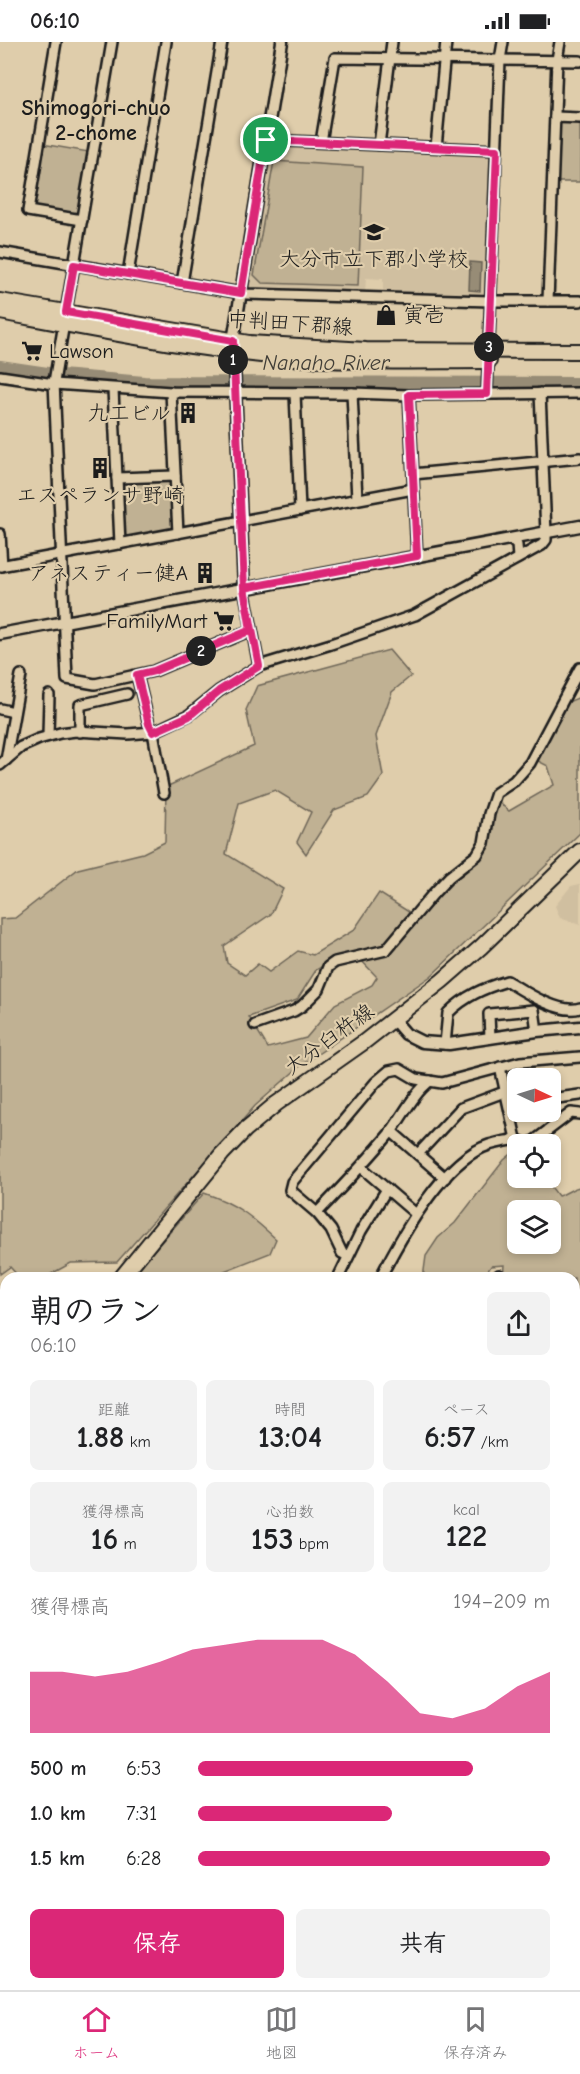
<!DOCTYPE html>
<html lang="ja">
<meta charset="utf-8">
<style>
:root{--surface:#fff;--page:#f2f2f2;--text:#202124;--muted:#757577;--line:#e0e0e0;--accent:#db2777}
body{margin:0;font-family:"Comic Neue","Klee One",sans-serif;background:var(--page);color:var(--text);height:100vh;display:flex;flex-direction:column;font-size:22px;white-space:nowrap}
*{box-sizing:border-box;margin:0}
p{font-size:20px;color:var(--muted)}
.icon{flex:none;width:33px;height:33px;fill:none;stroke:currentColor;stroke-width:2;stroke-linecap:round;stroke-linejoin:round}
.map{position:relative;flex:1;overflow:hidden}
.sheet{position:absolute;left:0px;top:1230px;width:580px;height:718px;display:flex;flex-direction:column;background:var(--surface);border-radius:18px 18px 0 0;box-shadow:0 3px 9px #0003}
.sheet>*{flex:none}
.needle{width:39px;rotate:94deg}
.buttons{position:absolute;left:507px;top:1026px;display:grid;gap:12px}
.buttons a{display:grid;place-items:center;width:54px;height:54px;border-radius:9px;background:var(--surface);box-shadow:0 3px 9px #0003;font-size:30px}
.pin{position:absolute;display:grid;place-items:center;width:51px;height:51px;color:#fff;margin:-26px;border:3px solid #fff;border-radius:50%;box-shadow:0 2px 6px #0007}
.km{position:absolute;width:30px;height:30px;margin:-15px;border-radius:50%;background:#222;color:#fff;font-size:16px;line-height:30px;text-align:center}
.round{display:grid;place-items:center;flex:none;width:63px;height:63px;border-radius:9px;background:var(--page)}
.overview{display:flex;align-items:center;justify-content:space-between;height:102px;padding:0 30px}
h1{font-size:33px;font-weight:700;line-height:45px}
.figures{display:grid;grid-template-columns:repeat(3,1fr);gap:9px;height:102px;padding:6px 30px}
.figures div{display:grid;align-content:center;border-radius:9px;background:var(--page);text-align:center}
.figures b{font-size:30px;font-weight:700}
.figures small{font-size:16px;font-weight:400}
.figures p{font-size:16px}
.chart{height:168px;padding:12px 30px}
.chart p{display:flex;justify-content:space-between}
.chart svg{width:100%;height:108px;margin-top:6px;fill:var(--accent);opacity:.7}
.cta{display:flex;gap:12px;margin-top:auto;padding:12px 30px}
.cta a{flex:1;height:69px;border-radius:9px;background:var(--accent);color:#fff;font-size:24px;font-weight:700;line-height:69px;text-align:center}
.cta a+a{background:var(--page);color:var(--text)}
ul{padding:0 30px;list-style:none;font-size:20px}
li{display:grid;grid-template-columns:96px 72px 1fr;align-items:center;height:45px}
li i{height:15px;border-radius:8px;background:var(--accent)}
.status{display:flex;justify-content:space-between;align-items:center;height:42px;padding:0 30px;background:var(--surface);direction:ltr}
.status svg{height:16px;fill:currentColor}
.tab-bar{display:flex;justify-content:space-around;align-items:center;height:84px;border-top:2px solid var(--line);background:var(--surface);font-size:16px;color:var(--muted)}
.tab-bar a{display:grid;justify-items:center;gap:3px}
.tab-bar .on{color:var(--accent)}
.map>svg:first-child{display:block}
.built{fill:#d0bfa0}
.green{fill:#c0b193;stroke:#6e6658;stroke-width:1.5;fill-rule:evenodd}
.water{fill:#978c76;stroke:#665f52;stroke-width:1.5}
.lines{fill:none;stroke-linecap:round;stroke-linejoin:round}
.river{stroke:#978c76;stroke-width:14}
.minor-casing{stroke:#1c1c1c;stroke-width:14}
.tertiary-casing{stroke:#1c1c1c;stroke-width:15}
.primary-casing{stroke:#1c1c1c;stroke-width:18}
.minor{stroke:#dfcdab;stroke-width:9}
.tertiary{stroke:#dfcdab;stroke-width:10}
.primary{stroke:#dfcdab;stroke-width:14}
.tertiary-bridge-casing{stroke:#1c1c1c;stroke-width:15;stroke-linecap:butt}
.tertiary-bridge{stroke:#dfcdab;stroke-width:10}
.route-casing{stroke:#fff;stroke-width:12}
.route{stroke:#db2777;stroke-width:8}
.labels{text-anchor:middle;stroke-width:4.5;stroke-linejoin:round;paint-order:stroke}
.poi-label{font-size:21px;fill:#1c1c1c;stroke:#dfcdab;text-anchor:end}
.street-label{font-size:21px;fill:#1c1c1c;stroke:#dfcdab}
.neighbourhood-label{font-size:22px;font-weight:bold;fill:#1c1c1c;stroke:#dfcdab}
.water-label{font-size:22px;font-style:italic;fill:#413e37;stroke:#dfcdab}
</style>
<div class="status"><b>06:10</b><svg viewBox="0 0 49 12"><path d="M0 12V9h3v3zM5 12V6h3v6zM10 12V3h3v9zM15 12V0h3v12zM26 1h20v11H26zM47 4h2v5h-2z"/></svg></div>
<div class="map">
<svg width="580" height="1948" viewBox="0 0 580 1948">
<rect width="100%" height="100%" fill="#dfcdab"/>
<filter id="ink" filterUnits="userSpaceOnUse"><feTurbulence type="fractalNoise" baseFrequency=".0167" numOctaves="2"/><feDisplacementMap in="SourceGraphic" scale="12" xChannelSelector="R" yChannelSelector="G"/><feConvolveMatrix kernelMatrix="1 2 1 2 8 2 1 2 1" color-interpolation-filters="sRGB"/></filter>
<g filter="url(#ink)">
<g class="built">
<polygon points="273,103 490,110 492,113 487,253 486,256 383,252 383,237 366,236 365,251 248,247"/>
<polygon points="580,842 580,883 560,876 555,864 571,844"/>
</g>
<g class="green">
<polygon points="560,78 580,78 580,140 556,140 558,80"/>
<polygon points="42,102 89,110 79,172 76,174 34,167 32,164"/>
<polygon points="274,119 363,125 358,244 262,241 254,233"/>
<polygon points="124,438 172,438 174,486 173,489 126,498 123,496 121,441"/>
<polygon points="389,608 411,634 392,650 376,694 383,734 368,755 334,768 306,812 297,800 311,770 275,748 239,761 226,812 283,847 271,872 224,904 227,921 245,933 258,922 269,930 298,909 313,913 354,888 379,851 412,872 383,906 333,918 316,928 297,958 249,975 268,1006 306,996 335,962 372,943 377,935 361,918 389,909 434,853 487,800 496,758 509,769 554,743 548,724 534,717 563,662 580,655 580,791 431,934 299,1025 255,1064 117,1220 71,1221 44,1236 20,1236 10,1225 0,1232 0,877 15,876 78,827 143,811 165,800 166,745 254,704 246,668 257,644"/>
<path d="M517,1109L518,1136H550L552,1146L558,1154C567,1152 571,1146 580,1145V1253H575L574,1236H503L504,1223L491,1224L483,1236H423L426,1214L438,1196L455,1181L504,1118L514,1110ZM518,1168H550V1202H518Z"/>
<path d="M204,1151C237,1162 251,1174 276,1197L270,1211L224,1229L220,1236H130Z"/>
<polygon points="6,1474 6,1554 0,1554 0,1490"/>
<polygon points="580,1626 580,1686 575,1683 575,1633"/>
<polygon points="575,1758 580,1758 580,1837 575,1830"/>
</g>
<polygon class="water" points="470,220 481,221 480,249 469,248"/>
<g class="lines">
<polyline class="river" points="0,325 61,334 144,341 580,342"/>
<defs>
<g id="minor">
<polyline points="56,0 28,169 82,178"/>
<polyline points="112,0 54,340 67,637 95,642 154,629 251,588"/>
<polyline points="555,75 580,76"/>
<polyline points="266,98 497,108"/>
<polyline points="321,100 335,16 580,19"/>
<polyline points="379,103 392,0"/>
<polyline points="436,105 446,0"/>
<polyline points="0,210 247,252 490,259 580,259"/>
<polyline points="128,232 166,0"/>
<polyline points="182,241 222,0"/>
<polyline points="548,259 557,18 560,0"/>
<polyline points="0,334 54,342 171,350 352,351 409,353 580,351"/>
<polyline points="113,347 120,502"/>
<polyline points="171,350 178,491"/>
<polyline points="295,351 300,468"/>
<polyline points="352,351 357,457"/>
<polyline points="487,352 500,18 503,0"/>
<polyline points="409,353 417,515"/>
<polyline points="413,432 580,416"/>
<polyline points="117,436 175,434"/>
<polyline points="0,492 2,524"/>
<polyline points="510,497 517,503 518,516"/>
<polyline points="0,524 413,447"/>
<polyline points="244,546 259,624"/>
<polyline points="137,633 149,682 153,690 164,751"/>
<polyline points="0,667 14,670"/>
<polyline points="80,690 80,663 127,652"/>
<polyline points="48,694 49,653"/>
<polyline points="6,718 21,633"/>
<polyline points="0,723 21,705 39,697 60,691 76,689 128,692 153,690 189,673 219,649 259,624 331,602 415,573 542,503 546,498 546,491 540,351"/>
<polyline points="255,983 294,969 302,964 319,947 328,925 335,920 386,908 433,852 449,835 477,813 484,801 489,772 496,751 514,739 530,721 580,626"/>
<polyline points="490,996 489,972 534,968 537,989"/>
<path d="M445,1002L448,971C465,954 484,946 507,939C525,950 560,973 580,966"/>
<polyline points="500,1025 516,1097 526,1102"/>
<polyline points="550,1057 580,1053"/>
<polyline points="391,1089 445,1136"/>
<polyline points="530,1102 571,1071 580,1072"/>
<polyline points="418,1112 461,1066 507,1049"/>
<polyline points="361,1125 416,1172"/>
<path d="M317,1171C342,1145 367,1119 390,1091C403,1074 413,1052 430,1039"/>
<polyline points="348,1214 342,1211 331,1188 317,1171 290,1148 292,1140 376,1040 389,1029 399,1027 416,1037 442,1041 520,1020 580,1015"/>
<polyline points="338,1236 361,1189 387,1147"/>
<path d="M380,1236C401,1195 443,1118 489,1103C498,1100 508,1099 516,1097"/>
<polyline points="499,1236 499,1233"/>
<polyline points="579,1266 580,1266"/>
<polyline points="574,1299 580,1293"/>
<polyline points="574,1358 580,1351"/>
<polyline points="574,1404 580,1405"/>
<polyline points="574,1478 580,1478"/>
<polyline points="574,1586 580,1511"/>
<polyline points="574,1607 580,1605"/>
<polyline points="0,1853 6,1725"/>
<polyline points="0,1914 6,1914"/>
<polyline points="102,1948 102,1942"/>
<polyline points="221,1948 221,1942"/>
</g>
<g id="tertiary">
<polyline points="244,546 233,299 282,0"/>
<polyline points="0,592 580,484"/>
<polyline points="393,977 406,992 422,1000 449,1002 537,989 580,985"/>
<polyline points="0,1559 6,1560"/>
<polyline points="373,1948 374,1942"/>
</g>
<g id="primary">
<polyline points="0,259 249,301 366,308 580,309"/>
<path d="M0,270C101,289 204,310 307,317C367,321 428,319 489,319"/>
<polyline points="121,1236 222,1112 246,1087 276,1062 364,1000 442,939 481,905 580,809"/>
<polyline points="0,1453 6,1436"/>
</g>
</defs>
<use href="#minor" class="minor-casing"/>
<use href="#tertiary" class="tertiary-casing"/>
<use href="#primary" class="primary-casing"/>
<use href="#minor" class="minor"/>
<use href="#tertiary" class="tertiary"/>
<use href="#primary" class="primary"/>
<defs>
<polyline id="tertiary-bridge" points="0,1441 6,1441"/>
</defs>
<use href="#tertiary-bridge" class="tertiary-bridge-casing"/>
<use href="#tertiary-bridge" class="tertiary-bridge"/>
</g>
</g>
<g class="lines" filter="url(#ink)">
<defs>
<polyline id="route" points="266,98 241,251 74,223 66,270 233,299 244,546 259,624 219,649 189,674 153,690 149,682 137,633 154,629 251,588 244,546 417,514 409,353 487,352 497,108 266,98"/>
</defs>
<use href="#route" class="route-casing"/>
<use href="#route" class="route"/>
</g>
<defs>
<symbol id="school-bare" viewBox="-9 -9 18 18"><path d="M0-5L7-2L0 1L-7-2ZM-4 1L0 2.5L4 1V4Q0 6-4 4Z" fill="#1c1c1c" stroke="#dfcdab" stroke-width="2.5" paint-order="stroke"/></symbol>
<symbol id="shop-bare" viewBox="-9 -9 18 18"><path d="M-5-2.5h2.3a2.7 3.5 0 0 1 5.4 0H5L5.5 6h-11ZM-1.5-2.5h3a1.5 2.3 0 0 0-3 0Z" fill="#1c1c1c" stroke="#dfcdab" stroke-width="2.5" paint-order="stroke"/></symbol>
<symbol id="supermarket-bare" viewBox="-9 -9 18 18"><path d="M-6-5.5h2.5l.6 2H6L4.5 2H-2.5L-4.4-4H-6ZM-1.5 3.2a1.3 1.3 0 1 0 .1 0ZM3 3.2a1.3 1.3 0 1 0 .1 0Z" fill="#1c1c1c" stroke="#dfcdab" stroke-width="2.5" paint-order="stroke"/></symbol>
<symbol id="building-bare" viewBox="-9 -9 18 18"><path d="M-4-6H4V6H1V3H-1V6H-4ZM-2.5-4.3h1.7v1.8h-1.7ZM.8-4.3h1.7v1.8H.8ZM-2.5-1h1.7V.8h-1.7ZM.8-1h1.7V.8H.8Z" fill="#1c1c1c" stroke="#dfcdab" stroke-width="2.5" paint-order="stroke"/></symbol>
</defs>
<g fill-rule="evenodd">
<use href="#school-bare" x="359" y="175" width="30" height="30"/>
<use href="#shop-bare" x="371" y="258" width="30" height="30"/>
<use href="#supermarket-bare" x="17" y="294" width="30" height="30"/>
<use href="#building-bare" x="173" y="356" width="30" height="30"/>
<use href="#building-bare" x="85" y="411" width="30" height="30"/>
<use href="#building-bare" x="190" y="516" width="30" height="30"/>
<use href="#supermarket-bare" x="209" y="564" width="30" height="30"/>
</g>
<g class="labels">
<g class="poi-label">
<text x="374" y="224" text-anchor="middle">大分市立下郡小学校</text>
<text x="403" y="280" text-anchor="start">寅壱</text>
<text x="49" y="316" text-anchor="start">Lawson</text>
<text x="171" y="378">九工ビル</text>
<text x="100" y="460" text-anchor="middle">エスペランサ野崎</text>
<text x="188" y="538">アネスティー健A</text>
<text x="207" y="586">FamilyMart</text>
</g>
<g class="street-label">
<text transform="translate(290 281) rotate(4)" y="7">中判田下郡線</text>
<text transform="translate(329 997) rotate(-36)" y="7">大分臼杵線</text>
</g>
<g class="neighbourhood-label">
<text x="96" y="73">Shimogori-chuo<tspan x="96" dy="25">2-chome</tspan></text>
</g>
<g class="water-label">
<text x="326" y="328">Nanaho River</text>
</g>
</g>
</svg>
<div class="buttons">
<a><svg class="needle" viewBox="-14 -14 28 28"><path d="M0-13l5 13h-10z" fill="#e53935"/><path d="M0 13l5-13h-10z" fill="#757577"/></svg></a>
<a><svg class="icon" aria-label="locate" viewBox="0 0 24 24"><circle cx="12" cy="12" r="6"/><path d="M12 2v4M12 18v4M2 12h4M18 12h4"/></svg></a>
<a><svg class="icon" aria-label="layers" viewBox="0 0 24 24"><path d="M12 4l9 5-9 5-9-5zM3 14l9 5 9-5"/></svg></a>
</div>
<div class="pin" style="left:266px;top:98px;background:#1e9e55"><svg class="icon" aria-label="arrive" viewBox="0 0 24 24"><path d="M6 21V4h12l-3 4 3 4H6"/></svg></div>
<b class="km" style="left:233px;top:318px">1</b>
<b class="km" style="left:201px;top:609px">2</b>
<b class="km" style="left:489px;top:305px">3</b>
<section class="sheet">
<div class="overview"><div><h1>朝のラン</h1><p>06:10</p></div><a class="round"><svg class="icon" aria-label="share" viewBox="0 0 24 24"><path d="M12 15V3M7 8l5-5 5 5M5 13v7h14v-7"/></svg></a></div>
<div class="figures">
<div><p>距離</p><b>1.88<small> km</small></b></div>
<div><p>時間</p><b>13:04</b></div>
<div><p>ペース</p><b>6:57<small> /km</small></b></div>
</div>
<div class="figures">
<div><p>獲得標高</p><b>16<small> m</small></b></div>
<div><p>心拍数</p><b>153<small> bpm</small></b></div>
<div><p>kcal</p><b>122</b></div>
</div>
<div class="chart"><p><span>獲得標高</span>194–209 m</p>
<svg viewBox="0 0 160 44" preserveAspectRatio="none"><path d="M0 44V19L10 19L20 21L30 19L40 15L50 10L60 8L70 6L80 6L90 6L100 12L110 23L120 36L130 38L140 34L150 25L160 19V44z"/></svg>
</div>
<ul>
<li><b>500 m</b>6:53<i style="width:78%"></i></li>
<li><b>1.0 km</b>7:31<i style="width:55%"></i></li>
<li><b>1.5 km</b>6:28<i style="width:100%"></i></li>
</ul>
<div class="cta"><a>保存</a><a>共有</a></div>
</section>
</div>
<nav class="tab-bar">
<a class="on"><svg class="icon" aria-label="home" viewBox="0 0 24 24"><path d="M3 11l9-7 9 7M6 9v11h12V9"/></svg>ホーム</a>
<a><svg class="icon" aria-label="map" viewBox="0 0 24 24"><path d="M3 6l6-2 6 2 6-2v14l-6 2-6-2-6 2zM9 4v14M15 6v14"/></svg>地図</a>
<a><svg class="icon" aria-label="saved" viewBox="0 0 24 24"><path d="M7 4h10v16l-5-4-5 4z"/></svg>保存済み</a>
</nav>
